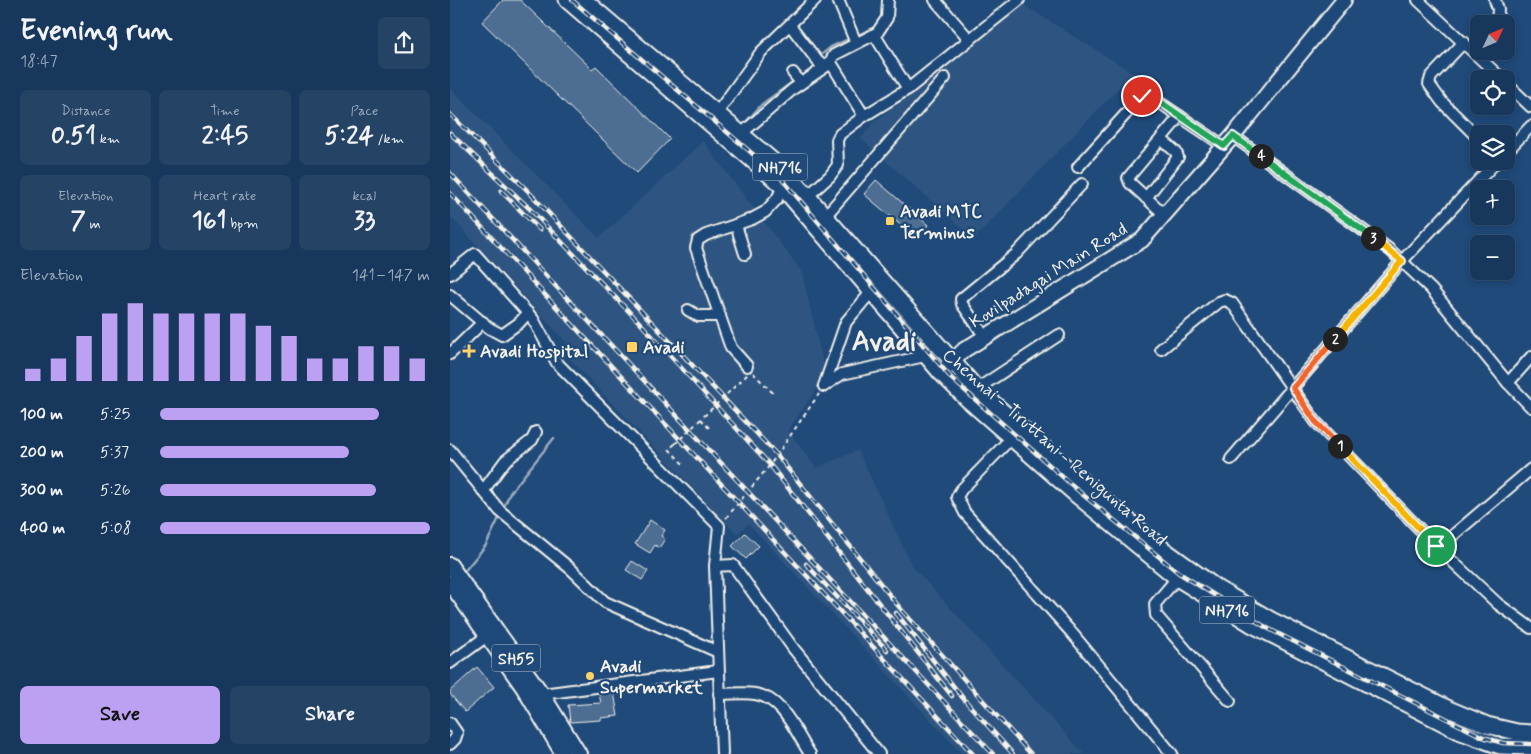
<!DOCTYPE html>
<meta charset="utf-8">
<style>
:root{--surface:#17385c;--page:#244365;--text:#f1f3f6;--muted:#9eacbb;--line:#365272;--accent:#bca0f2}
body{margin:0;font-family:Mynerve,sans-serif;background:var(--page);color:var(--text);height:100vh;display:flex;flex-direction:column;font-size:19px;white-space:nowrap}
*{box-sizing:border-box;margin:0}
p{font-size:16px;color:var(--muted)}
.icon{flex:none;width:28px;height:28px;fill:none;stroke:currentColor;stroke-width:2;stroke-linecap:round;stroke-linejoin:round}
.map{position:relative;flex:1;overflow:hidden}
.sheet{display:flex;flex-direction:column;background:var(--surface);width:450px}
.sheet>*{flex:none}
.needle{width:32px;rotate:46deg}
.controls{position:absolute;left:1020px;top:15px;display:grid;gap:10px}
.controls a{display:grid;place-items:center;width:45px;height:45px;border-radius:8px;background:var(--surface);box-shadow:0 2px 8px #0003,0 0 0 1px var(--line);font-size:25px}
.pin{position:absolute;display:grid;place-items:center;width:42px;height:42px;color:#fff;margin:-21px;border:2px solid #fff;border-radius:50%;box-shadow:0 1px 5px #0007}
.km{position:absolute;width:25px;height:25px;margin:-12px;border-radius:50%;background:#222;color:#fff;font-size:14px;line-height:25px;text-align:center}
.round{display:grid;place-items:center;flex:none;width:52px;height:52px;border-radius:8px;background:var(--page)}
.headline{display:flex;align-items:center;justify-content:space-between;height:85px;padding:0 20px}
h1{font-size:28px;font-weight:700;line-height:38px}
.figures{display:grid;grid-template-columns:repeat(3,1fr);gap:8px;height:85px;padding:5px 20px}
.figures div{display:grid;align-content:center;border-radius:8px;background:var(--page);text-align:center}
.figures b{font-size:25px;font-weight:700}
.figures small{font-size:14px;font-weight:400}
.figures p{font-size:14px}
.chart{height:140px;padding:10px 20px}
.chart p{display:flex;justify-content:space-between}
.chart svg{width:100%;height:90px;margin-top:5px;stroke:var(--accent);stroke-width:6}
.primary-button{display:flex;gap:10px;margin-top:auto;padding:10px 20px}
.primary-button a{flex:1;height:58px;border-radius:8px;background:var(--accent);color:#111;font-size:20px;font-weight:700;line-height:58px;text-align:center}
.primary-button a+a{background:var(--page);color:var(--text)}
ul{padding:0 20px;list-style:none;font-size:16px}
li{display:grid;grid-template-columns:80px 60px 1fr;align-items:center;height:38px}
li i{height:12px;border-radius:6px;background:var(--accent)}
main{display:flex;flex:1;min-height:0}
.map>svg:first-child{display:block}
.built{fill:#2d5581}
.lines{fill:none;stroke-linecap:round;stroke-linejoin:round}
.stream{stroke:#9cacbb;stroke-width:2.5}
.building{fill:#4d6e92;stroke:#f4f1e8}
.minor-casing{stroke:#f4f1e8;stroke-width:14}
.major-casing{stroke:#f4f1e8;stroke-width:18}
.highway-casing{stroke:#f4f1e8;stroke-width:19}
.path{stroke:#f4f1e8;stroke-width:2;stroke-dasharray:4 4;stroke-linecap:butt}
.minor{stroke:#1f4a7a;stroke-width:10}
.major{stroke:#1f4a7a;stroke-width:14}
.highway{stroke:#1f4a7a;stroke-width:15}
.rail-casing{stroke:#f4f1e8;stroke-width:4.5}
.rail{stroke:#1f4a7a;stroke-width:2.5;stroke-dasharray:8;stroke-linecap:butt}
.path-bridge{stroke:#f4f1e8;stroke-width:2;stroke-dasharray:4 4;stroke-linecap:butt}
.split-1-casing{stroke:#fff;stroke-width:10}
.split-2-casing{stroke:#fff;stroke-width:10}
.split-3-casing{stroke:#fff;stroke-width:10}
.split-4-casing{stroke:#fff;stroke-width:10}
.split-5-casing{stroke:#fff;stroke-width:10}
.split-1{stroke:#f5b400;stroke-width:6}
.split-2{stroke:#f0652b;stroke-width:6}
.split-3{stroke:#f5b400;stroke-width:6}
.split-4{stroke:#22a559;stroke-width:6}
.split-5{stroke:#22a559;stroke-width:6}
.poi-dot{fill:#ffd166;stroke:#1f4a7a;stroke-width:2}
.labels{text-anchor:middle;stroke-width:4.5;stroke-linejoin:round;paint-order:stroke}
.shield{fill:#1f4a7a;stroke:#b4bfc7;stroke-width:1}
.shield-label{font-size:16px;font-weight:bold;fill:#f4f1e8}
.poi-label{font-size:18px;font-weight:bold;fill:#f4f1e8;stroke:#1f4a7a;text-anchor:start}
.street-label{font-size:18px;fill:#f4f1e8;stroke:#1f4a7a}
.town-label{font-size:28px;font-weight:bold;fill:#f4f1e8;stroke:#1f4a7a}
</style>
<main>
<section class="sheet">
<div class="headline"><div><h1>Evening run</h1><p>18:47</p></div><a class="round"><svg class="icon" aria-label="share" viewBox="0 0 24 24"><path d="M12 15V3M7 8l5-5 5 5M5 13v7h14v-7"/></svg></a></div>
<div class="figures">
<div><p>Distance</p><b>0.51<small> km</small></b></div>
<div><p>Time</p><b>2:45</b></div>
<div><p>Pace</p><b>5:24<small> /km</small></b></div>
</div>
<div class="figures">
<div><p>Elevation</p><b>7<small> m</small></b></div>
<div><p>Heart rate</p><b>161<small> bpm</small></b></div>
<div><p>kcal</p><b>33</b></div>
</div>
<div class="chart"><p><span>Elevation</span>141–147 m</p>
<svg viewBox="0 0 160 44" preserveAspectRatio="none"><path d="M5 44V38M15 44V33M25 44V22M35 44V11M45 44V6M55 44V11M65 44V11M75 44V11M85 44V11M95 44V17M105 44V22M115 44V33M125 44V33M135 44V27M145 44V27M155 44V33"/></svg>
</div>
<ul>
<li><b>100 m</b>5:25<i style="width:81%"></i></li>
<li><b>200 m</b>5:37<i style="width:70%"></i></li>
<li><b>300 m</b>5:26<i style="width:80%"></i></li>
<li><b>400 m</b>5:08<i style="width:100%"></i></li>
</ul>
<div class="primary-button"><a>Save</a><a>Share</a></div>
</section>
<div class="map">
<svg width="1081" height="754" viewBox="0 0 1081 754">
<rect width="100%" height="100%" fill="#1f4a7a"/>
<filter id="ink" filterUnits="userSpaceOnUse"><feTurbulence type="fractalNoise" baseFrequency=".02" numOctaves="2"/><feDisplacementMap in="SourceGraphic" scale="10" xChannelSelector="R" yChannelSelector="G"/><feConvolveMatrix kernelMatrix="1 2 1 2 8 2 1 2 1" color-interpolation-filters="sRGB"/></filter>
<g filter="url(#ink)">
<g class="built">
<polygon points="572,4 683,73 524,239 411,139 423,123"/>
<polygon points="0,88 149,238 253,141 352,272 376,376 338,430 366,468 408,450 462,566 634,754 512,754 299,524 287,534 115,354 116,342 0,216"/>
</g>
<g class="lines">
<g class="stream">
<polyline points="406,36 423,28"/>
<polyline points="370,56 381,47 401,38"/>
<polyline points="295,123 312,104 341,83"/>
<polyline points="53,509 60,493 104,438"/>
<polyline points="13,573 36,545 50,516"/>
</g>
</g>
<g class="building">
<polygon points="53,0 70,0 142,69 146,66 220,139 187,173 32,22"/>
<polygon points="426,180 478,225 467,239 414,194"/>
<polygon points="200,520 215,530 211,536 215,539 209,548 205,545 200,553 185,544"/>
<polygon points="295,533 309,546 296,559 282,546"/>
<polygon points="182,561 198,571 192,580 176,570"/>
<polygon points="27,667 44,687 15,712 0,694 0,691"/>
<polygon points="164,692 168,716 151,718 151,720 120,722 118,705 151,703 149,694"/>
</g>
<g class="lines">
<defs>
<g id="minor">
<polyline points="388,0 406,43"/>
<polyline points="485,0 520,40"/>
<polyline points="968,0 1052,79"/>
<polyline points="1045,0 1048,9 1047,24"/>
<polyline points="340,25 369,63 383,66 414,116 458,89 569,0"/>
<polyline points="424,34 458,89"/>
<polyline points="1014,42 981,77 979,84 992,102 1029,139"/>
<polyline points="343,73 351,83"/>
<polyline points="1056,83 1081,107"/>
<polyline points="267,113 311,52 365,0"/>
<polyline points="291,134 343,89 378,65 384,55 427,33 437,18 438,0"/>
<polyline points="783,136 940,250 981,289 1058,383"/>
<polyline points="1056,152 1081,126"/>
<polyline points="628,167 692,96 697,94 774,146"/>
<polyline points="358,196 380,176 388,165 387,140 390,134 414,116"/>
<polyline points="696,198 728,157 726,152 711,139"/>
<polyline points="714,214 680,183 678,178 730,116"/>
<polyline points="371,221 495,78"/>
<polyline points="286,225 295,254"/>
<polyline points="0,274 25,254 83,319 107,363 269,526 265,566 272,754"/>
<polyline points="0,295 39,328 52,335 69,323 78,313"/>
<polyline points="238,310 248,316 270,316"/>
<polyline points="535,337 512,304 511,299 566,254 632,184"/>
<polyline points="711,349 769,302 775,300 782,303 866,422 986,546 1048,604 1081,628"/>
<polyline points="0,354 33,322"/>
<polyline points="1081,357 1058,383 1081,407"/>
<polyline points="297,366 281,348 246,248 248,240 256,235 302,219 315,212 327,199 333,186"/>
<polyline points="374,386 396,322 422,291"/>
<polyline points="374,386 392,374 475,356"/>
<polyline points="527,389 609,335"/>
<polyline points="565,434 511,490 507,497 515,513 621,632 722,754"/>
<polyline points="0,450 50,511 121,569 155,602 268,652"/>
<polyline points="781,459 952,261 1047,161"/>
<polyline points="33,491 55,461 82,440 86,432"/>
<polyline points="988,548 1081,469"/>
<polyline points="265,566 283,565 343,648 429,754"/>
<polyline points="727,578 705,604 706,615 780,701"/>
<polyline points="0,663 37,636"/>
<polyline points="92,694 268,671"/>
<path d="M269,694C281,694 294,692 305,694C333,698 346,733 360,754"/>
<polyline points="0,723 7,733 5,739 0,744"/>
</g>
<g id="major">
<polyline points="491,373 514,350 692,240 783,136 894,0"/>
<polyline points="0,565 92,694 129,754"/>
<polyline points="0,583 73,687 113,754"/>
</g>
<g id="highway">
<polyline points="117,0 329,183 491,373 516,398 629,497 727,578 801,624 1011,732 1050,746 1081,747"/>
<polyline points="134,0 338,174 527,389 645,493 713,549 768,589 821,620 1001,710 1037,725 1067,732 1081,733"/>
</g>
</defs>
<use href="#minor" class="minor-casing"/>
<use href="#major" class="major-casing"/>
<use href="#highway" class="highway-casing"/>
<g class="path">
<polyline points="303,373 324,394"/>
<polyline points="251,419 259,428"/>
<polyline points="225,444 219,449 234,465"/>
<polyline points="276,518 320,465 369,394"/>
</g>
<use href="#minor" class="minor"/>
<use href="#major" class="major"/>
<use href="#highway" class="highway"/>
<defs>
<g id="rail">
<polyline points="122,0 331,178 502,379 632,494 729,573 817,628 1033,737 1053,743 1081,744"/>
<polyline points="0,114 78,191 327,455 450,608 581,754"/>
<polyline points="0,133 79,208 192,325 320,465 502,696"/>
<polyline points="0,173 543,754"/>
<polyline points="51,191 90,230"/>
<polyline points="0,193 523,754"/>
<polyline points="356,564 437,650"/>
<polyline points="446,613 512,697 563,754"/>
</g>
</defs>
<use href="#rail" class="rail-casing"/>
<use href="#rail" class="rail"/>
<polyline class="path-bridge" points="225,444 301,371"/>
</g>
</g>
<g class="lines" filter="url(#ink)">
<defs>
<polyline id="split-1" points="890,446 986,546"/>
<polyline id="split-2" points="885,339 843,388 866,422 890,446"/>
<polyline id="split-3" points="885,339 952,261 923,238"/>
<polyline id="split-4" points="811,156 923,238"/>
<polyline id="split-5" points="692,96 700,95 774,146 783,136 811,156"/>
</defs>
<use href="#split-1" class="split-1-casing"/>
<use href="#split-2" class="split-2-casing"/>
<use href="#split-3" class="split-3-casing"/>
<use href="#split-4" class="split-4-casing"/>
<use href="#split-5" class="split-5-casing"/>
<use href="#split-1" class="split-1"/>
<use href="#split-2" class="split-2"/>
<use href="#split-3" class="split-3"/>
<use href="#split-4" class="split-4"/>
<use href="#split-5" class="split-5"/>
</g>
<g class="poi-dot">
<rect x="435" y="216" width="10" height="10" rx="2.5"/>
<rect x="176" y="341" width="12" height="12" rx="2.5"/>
<path d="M16.5 343.5h5v5h5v5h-5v5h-5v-5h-5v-5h5z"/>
<circle cx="140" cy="676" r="5"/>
</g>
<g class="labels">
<g class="shield">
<rect x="302.5" y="153.5" width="55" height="27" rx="4"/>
<rect x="749.5" y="596.5" width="55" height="27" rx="4"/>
<rect x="42" y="644.5" width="48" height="27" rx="4"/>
</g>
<g class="shield-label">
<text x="330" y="173">NH716</text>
<text x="777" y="616">NH716</text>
<text x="66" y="664">SH55</text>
</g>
<g class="poi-label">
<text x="450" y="217">Avadi MTC<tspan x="450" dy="21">Terminus</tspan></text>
<text x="193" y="353">Avadi</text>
<text x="30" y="357">Avadi Hospital</text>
<text x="150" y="672">Avadi<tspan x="150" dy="21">Supermarket</tspan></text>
</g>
<g class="street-label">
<text transform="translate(598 275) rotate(-32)" y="6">Kovilpadagai Main Road</text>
<text transform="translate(605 447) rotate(41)" y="6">Chennai - Tiruttani - Renigunta Road</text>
</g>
<g class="town-label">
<text x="434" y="350">Avadi</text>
</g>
</g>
</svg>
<div class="controls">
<a><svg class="needle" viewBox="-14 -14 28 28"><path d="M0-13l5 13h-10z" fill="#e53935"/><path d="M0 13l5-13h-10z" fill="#9eacbb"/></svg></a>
<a><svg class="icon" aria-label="locate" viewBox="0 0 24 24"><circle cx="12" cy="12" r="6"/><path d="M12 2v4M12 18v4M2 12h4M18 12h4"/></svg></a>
<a><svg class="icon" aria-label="layers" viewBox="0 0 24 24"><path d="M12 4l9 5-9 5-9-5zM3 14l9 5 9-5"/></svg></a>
<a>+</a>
<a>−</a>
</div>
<div class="pin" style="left:986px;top:546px;background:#1e9e55"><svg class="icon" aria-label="arrive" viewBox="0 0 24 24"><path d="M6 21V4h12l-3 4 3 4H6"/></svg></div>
<div class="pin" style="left:692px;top:96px;background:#d93025"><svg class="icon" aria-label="check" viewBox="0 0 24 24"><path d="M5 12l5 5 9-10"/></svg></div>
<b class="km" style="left:890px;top:446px">1</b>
<b class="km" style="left:885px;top:339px">2</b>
<b class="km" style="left:923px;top:238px">3</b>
<b class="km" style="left:811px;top:156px">4</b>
</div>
</main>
